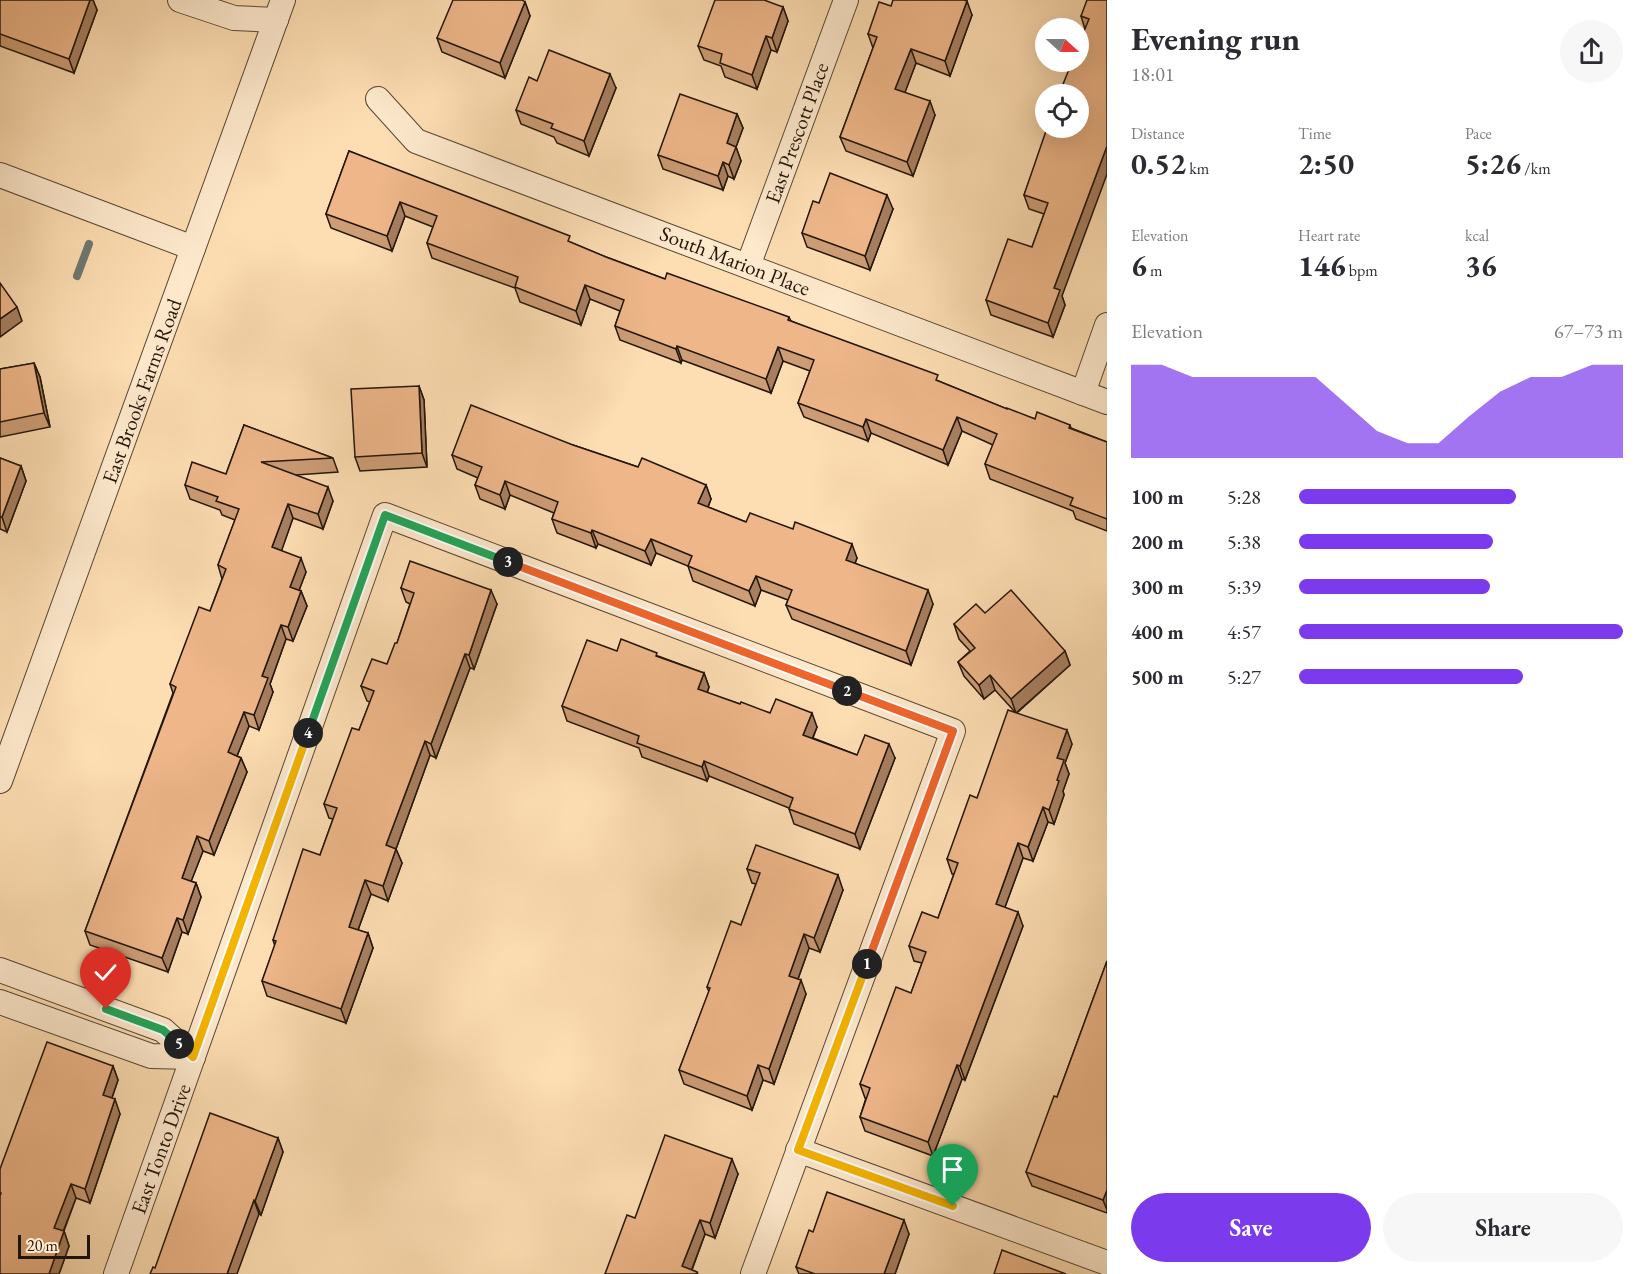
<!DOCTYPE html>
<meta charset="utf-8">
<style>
:root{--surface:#fff;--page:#f7f7f7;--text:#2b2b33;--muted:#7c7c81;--accent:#7c3aed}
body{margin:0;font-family:"EB Garamond",serif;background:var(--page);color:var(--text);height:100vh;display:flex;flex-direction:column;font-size:22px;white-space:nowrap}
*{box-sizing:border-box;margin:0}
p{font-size:20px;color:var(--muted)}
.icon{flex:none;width:33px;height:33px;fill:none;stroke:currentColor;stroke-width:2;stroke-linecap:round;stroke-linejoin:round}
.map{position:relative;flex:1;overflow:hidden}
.sheet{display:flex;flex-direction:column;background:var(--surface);width:540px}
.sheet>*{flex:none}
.needle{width:39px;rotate:111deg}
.buttons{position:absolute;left:1035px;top:18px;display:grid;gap:12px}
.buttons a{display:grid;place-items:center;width:54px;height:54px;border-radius:50%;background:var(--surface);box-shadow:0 6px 24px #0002;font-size:30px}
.scale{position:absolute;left:18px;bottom:15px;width:72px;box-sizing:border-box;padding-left:6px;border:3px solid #22150a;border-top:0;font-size:16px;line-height:21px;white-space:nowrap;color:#22150a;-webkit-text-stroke:4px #fee9cd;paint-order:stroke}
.pin{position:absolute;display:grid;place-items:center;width:51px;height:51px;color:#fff;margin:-62px -26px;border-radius:50% 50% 50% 0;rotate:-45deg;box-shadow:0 0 6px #0007}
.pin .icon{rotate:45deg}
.km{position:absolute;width:30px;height:30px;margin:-15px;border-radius:50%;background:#222;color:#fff;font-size:16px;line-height:30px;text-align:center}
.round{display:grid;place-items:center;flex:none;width:63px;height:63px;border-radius:32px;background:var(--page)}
.headline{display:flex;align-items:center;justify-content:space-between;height:102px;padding:0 24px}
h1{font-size:33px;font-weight:700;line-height:45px}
.figures{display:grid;grid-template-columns:repeat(3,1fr);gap:9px;height:102px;padding:6px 24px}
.figures div{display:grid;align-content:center}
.figures b{font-size:30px;font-weight:700}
.figures small{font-size:16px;font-weight:400}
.figures p{font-size:16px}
.chart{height:168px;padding:12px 24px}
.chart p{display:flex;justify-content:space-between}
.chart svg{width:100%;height:108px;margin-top:6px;fill:var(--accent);opacity:.7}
.button{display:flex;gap:12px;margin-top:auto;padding:12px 24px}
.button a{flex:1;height:69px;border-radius:36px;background:var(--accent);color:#fff;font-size:24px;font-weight:700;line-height:69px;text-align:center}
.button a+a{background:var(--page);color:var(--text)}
ul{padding:0 24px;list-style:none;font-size:20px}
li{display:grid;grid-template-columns:96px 72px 1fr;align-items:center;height:45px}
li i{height:15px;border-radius:8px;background:var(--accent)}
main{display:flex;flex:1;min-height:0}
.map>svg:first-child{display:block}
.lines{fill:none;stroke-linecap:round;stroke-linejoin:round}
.stream{stroke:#6f7871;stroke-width:8}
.minor-casing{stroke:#594734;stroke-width:26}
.minor{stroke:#fee9cd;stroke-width:24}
.wall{fill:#cd9d76;stroke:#22150a;stroke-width:1.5}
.shaded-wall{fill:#a77f60;stroke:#22150a;stroke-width:1.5}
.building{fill:#eeb689;stroke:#22150a;stroke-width:1.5}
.split-1-casing{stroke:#fff;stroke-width:12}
.split-2-casing{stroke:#fff;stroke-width:12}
.split-3-casing{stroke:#fff;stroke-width:12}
.split-4-casing{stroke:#fff;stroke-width:12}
.split-5-casing{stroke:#fff;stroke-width:12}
.split-6-casing{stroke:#fff;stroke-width:12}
.split-1{stroke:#f5b400;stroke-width:8}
.split-2{stroke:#f0652b;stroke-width:8}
.split-3{stroke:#f0652b;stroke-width:8}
.split-4{stroke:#22a559;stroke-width:8}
.split-5{stroke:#f5b400;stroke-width:8}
.split-6{stroke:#22a559;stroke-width:8}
.labels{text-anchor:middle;stroke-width:4.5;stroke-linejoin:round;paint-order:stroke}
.street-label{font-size:21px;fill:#22150a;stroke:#fee9cd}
</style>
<main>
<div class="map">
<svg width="1107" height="1274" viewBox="0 0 1107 1274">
<rect width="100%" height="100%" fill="#fdddb2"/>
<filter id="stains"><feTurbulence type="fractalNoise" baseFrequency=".00333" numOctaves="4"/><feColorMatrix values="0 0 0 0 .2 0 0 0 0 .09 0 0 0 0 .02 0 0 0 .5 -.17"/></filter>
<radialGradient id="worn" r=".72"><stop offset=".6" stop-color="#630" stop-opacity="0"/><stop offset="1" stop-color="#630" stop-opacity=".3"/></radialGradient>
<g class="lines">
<polyline class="stream" points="77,276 89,244"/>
<defs>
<g id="minor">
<polyline points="180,0 234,18 276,20"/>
<polyline points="378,99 416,141 1107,402"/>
<polyline points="0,175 193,248"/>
<polyline points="748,266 846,0"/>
<polyline points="1083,393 1107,325"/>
<polyline points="0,781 283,0"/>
<polyline points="0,970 163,1030 193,1057"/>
<polyline points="0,1002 151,1056 193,1057"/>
<polyline points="798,1150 1107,1263"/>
<polyline points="116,1274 385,515 953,731 753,1274"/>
</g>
</defs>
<use href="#minor" class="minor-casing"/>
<use href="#minor" class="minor"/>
</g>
<g class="wall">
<polygon points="0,0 93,0 97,10 74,73 0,46"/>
<polygon points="1107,0 1062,296 1065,305 1053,337 991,315 986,300 1032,247 1044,214 1029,209 1024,195 1085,29 1081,16"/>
<polygon points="525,2 530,16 505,78 442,52 437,38"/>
<polygon points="891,6 972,15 950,76 916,63 905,92 935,115 913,176 846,151 840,137 873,48 868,34"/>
<polygon points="783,7 788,21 777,52 771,50 757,89 725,77 721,66 704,60 698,46"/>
<polygon points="537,81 616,88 589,156 557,143 554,137 521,124 516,110"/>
<polygon points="737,114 743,128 736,147 741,161 734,179 728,176 723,190 663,169 658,155"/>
<polygon points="349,151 606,257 665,279 789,317 791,321 1007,409 1035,419 1070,425 1071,428 1107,442 1107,531 1076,519 1073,511 990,479 985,464 993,445 962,431 948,465 871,433 868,441 804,417 798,403 810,371 783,361 771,393 682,360 681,363 620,340 615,326 620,311 590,299 581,325 520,302 515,288 432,258 427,243 433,227 405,216 392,251 331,228 326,214"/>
<polygon points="893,209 870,270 807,247 802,233"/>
<polygon points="34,363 40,377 50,427 0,437 0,369"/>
<polygon points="419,386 424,400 427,467 360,471 355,457"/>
<polygon points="244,425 333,458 338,472 295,475 333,501 323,529 293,518 281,551 306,572 299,590 301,591 307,606 293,641 286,639 270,684 273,692 259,730 249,726 237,756 241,758 247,772 214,855 203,851 191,881 196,883 201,897 188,934 182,932 168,972 90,945 85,931 173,693 170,684 210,611 222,579 218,565 235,520 222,515 220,510 190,499 185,485 226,474"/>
<polygon points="573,445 638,467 706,485 711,499 708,507 746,522 857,558 855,563 933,604 911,665 792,619 786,605 788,600 761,590 755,606 693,581 688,566 656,553 651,565 598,544 596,548 557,533 552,519 554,513 510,495 505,509 480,499 475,485 478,478 457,469 452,455"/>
<polygon points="0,458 21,466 26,481 7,532 0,529"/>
<polygon points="401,588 497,604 474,669 470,668 436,758 430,755 396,849 402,863 388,901 371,894 358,930 368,933 373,948 346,1023 267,996 262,981 275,946 273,940 320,855 333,819 329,818 324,804 359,730 370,702 367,701 361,686 387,664 397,643 410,604 406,602"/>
<polygon points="985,613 1065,651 1070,665 1017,713 1072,744 1065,763 1069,774 1063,791 1064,795 1054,824 1048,822 1033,861 1023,858 1005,907 1023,926 965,1080 962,1079 933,1156 865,1131 860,1117 866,1098 865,1098 860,1084 911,993 922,963 914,961 909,946 938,918 954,874 952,874 947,859 977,798 1015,712 995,690 984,699 964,676 958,662 970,651 959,639 954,624"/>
<polygon points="617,651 658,656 704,673 709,687 707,693 740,704 817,727 813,738 857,755 895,758 860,849 794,824 789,809 789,808 709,776 707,781 642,757 639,748 567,721 562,706"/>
<polygon points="747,869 843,890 820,952 809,948 798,979 806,994 774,1084 763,1080 752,1110 684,1084 679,1070 709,992 707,987 741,925 756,884 752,883"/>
<polygon points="1107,961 1107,1213 1032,1186 1026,1172 1057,1097"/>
<polygon points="113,1066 118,1080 112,1098 120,1114 90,1203 76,1198 64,1231 69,1246 59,1274 0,1274 0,1169"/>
<polygon points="278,1138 283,1152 261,1215 259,1214 155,1268"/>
<polygon points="738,1174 715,1238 705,1234 692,1270 697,1272 698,1274 605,1274 635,1218"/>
<polygon points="813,1232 909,1234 895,1274 799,1274 796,1267"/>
</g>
<g class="shaded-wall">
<polygon points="90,0 93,0 97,10 74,73 69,59"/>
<polygon points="967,1 972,15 950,76 945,61"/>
<polygon points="525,2 530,16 505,78 500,63"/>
<polygon points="783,7 788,21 777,52 772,38"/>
<polygon points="766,36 771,50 757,89 752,75"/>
<polygon points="911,49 916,63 901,103 895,89"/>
<polygon points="610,74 616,88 589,156 584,141"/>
<polygon points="930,101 935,115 913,176 907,162"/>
<polygon points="737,114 743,128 736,147 741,161 734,179 729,165 727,143"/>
<polygon points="1107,146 1107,174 1062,296 1065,305 1053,337 1048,323 1054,288"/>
<polygon points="723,162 728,176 723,190 718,176"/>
<polygon points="887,195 893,209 870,270 865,256"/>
<polygon points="400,202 405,216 392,251 387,236"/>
<polygon points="585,285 590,299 581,325 576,311"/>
<polygon points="17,307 22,321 0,337 0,319"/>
<polygon points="677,346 682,360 681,363 676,349"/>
<polygon points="778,347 783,361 771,393 766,379"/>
<polygon points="34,363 40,377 50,427 44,413"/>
<polygon points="419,386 424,400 427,467 422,453"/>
<polygon points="957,417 962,431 948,465 943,450"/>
<polygon points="866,419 871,433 868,441 863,427"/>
<polygon points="21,466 26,481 7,532 2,517"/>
<polygon points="505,481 510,495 505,509 500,495"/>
<polygon points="706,485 711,499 704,517 698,503"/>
<polygon points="328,487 333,501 323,529 318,514"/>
<polygon points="288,504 293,518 278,561 272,547"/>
<polygon points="592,530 598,544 596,548 591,533"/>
<polygon points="651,539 656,553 651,565 645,551"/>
<polygon points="852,544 857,558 851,574 846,560"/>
<polygon points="301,558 306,572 295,601 290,587"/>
<polygon points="756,576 761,590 755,606 749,591"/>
<polygon points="491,590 497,604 474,669 469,655"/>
<polygon points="928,590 933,604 911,665 906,651"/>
<polygon points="301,591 307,606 293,641 288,627"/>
<polygon points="281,625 286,639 270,684 273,692 259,730 254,715 262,676"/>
<polygon points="1065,651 1070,665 1016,713 1011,699"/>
<polygon points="465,654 470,668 436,758 431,744"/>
<polygon points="704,673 709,687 703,704 698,689"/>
<polygon points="990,675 995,690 984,699 979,685"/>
<polygon points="244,712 249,726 233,766 228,752"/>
<polygon points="812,713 817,727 808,749 803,735"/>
<polygon points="1067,730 1072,744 1065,763 1069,774 1063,791 1064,795 1054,824 1049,810 1057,780 1057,758"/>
<polygon points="425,741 430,755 392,860 386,845"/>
<polygon points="889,744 895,758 860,849 855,834"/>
<polygon points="241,758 247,772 214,855 209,841"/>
<polygon points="704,761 709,776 707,781 702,767"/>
<polygon points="1043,807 1048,822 1033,861 1028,847"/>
<polygon points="197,836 203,851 187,892 182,878"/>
<polygon points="1018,843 1023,858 1001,918 996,904"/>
<polygon points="396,849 402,863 388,901 383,886"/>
<polygon points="838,875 843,890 820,952 814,938"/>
<polygon points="365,880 371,894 354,941 349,927"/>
<polygon points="196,883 201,897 188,934 183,920"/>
<polygon points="1018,912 1023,926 965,1080 960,1066"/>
<polygon points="177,918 182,932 168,972 162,958"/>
<polygon points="368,933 373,948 346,1023 341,1009"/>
<polygon points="804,934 809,948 794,990 789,976"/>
<polygon points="801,980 806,994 774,1084 769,1069"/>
<polygon points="758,1065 763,1080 752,1110 747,1096"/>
<polygon points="957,1065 962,1079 933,1156 928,1142"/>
<polygon points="113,1066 118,1080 108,1109 103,1095"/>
<polygon points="115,1099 120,1114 90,1203 85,1189"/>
<polygon points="278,1138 283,1152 261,1215 255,1201"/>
<polygon points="732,1159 738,1174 715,1238 710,1223"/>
<polygon points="71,1184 76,1198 59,1242 54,1228"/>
<polygon points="1107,1190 1107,1210 1103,1200"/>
<polygon points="254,1200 259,1214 237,1274 227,1274"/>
<polygon points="700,1220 705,1234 690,1274 682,1266"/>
<polygon points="904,1220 909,1234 895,1274 884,1274"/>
<polygon points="64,1231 69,1246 59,1274 49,1274"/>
</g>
<g class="building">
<polygon points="0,0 90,0 69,59 0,34"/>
<polygon points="453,0 522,0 525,2 500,63 437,38"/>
<polygon points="715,0 764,0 783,7 772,38 766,36 752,75 720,63 722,54 698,46"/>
<polygon points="893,0 964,0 967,1 945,61 911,49 895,89 930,101 907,162 840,137 877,37 868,34 879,2 891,6"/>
<polygon points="1087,0 1107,0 1107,146 1054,288 1060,290 1048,323 986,300 1008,239 1032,247 1048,203 1024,195 1047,128 1078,128 1078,94 1059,94 1072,62 1078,62 1078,46 1089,19 1081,16"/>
<polygon points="549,50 610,74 584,141 551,128 553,124 516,110 529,77 537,81"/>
<polygon points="680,94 737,114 727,143 736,147 729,165 723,162 718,176 658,155"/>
<polygon points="349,151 570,236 568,241 606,257 665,279 667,273 789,317 788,320 938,375 936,380 1007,409 1007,408 1035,419 1037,412 1070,425 1069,428 1107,442 1107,519 1070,505 1073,498 985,464 997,434 957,417 943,450 866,419 863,427 798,403 814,360 778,347 766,379 677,346 676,349 615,326 624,300 585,285 576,311 515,287 518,277 427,243 437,216 400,202 387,236 326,214"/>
<polygon points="830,173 887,195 865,256 802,233 813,201 819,203"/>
<polygon points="0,283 17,307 0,319"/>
<polygon points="34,363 44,413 0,422 0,369"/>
<polygon points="419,386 422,453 355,457 351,389"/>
<polygon points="471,405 573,445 638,467 642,458 706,485 698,503 746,522 750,513 793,529 795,522 852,544 846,560 928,590 906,651 786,605 792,590 756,576 749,591 688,566 692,556 651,539 645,551 592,530 591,533 552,519 558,502 505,481 500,495 475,485 482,467 452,455"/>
<polygon points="244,425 333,458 261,462 328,487 318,514 288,504 272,547 301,558 290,587 301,591 288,627 281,625 262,676 268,678 254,715 244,712 228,752 241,758 209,841 197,836 182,878 196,883 183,920 177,918 162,958 85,931 176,687 170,684 199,607 210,611 226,569 218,565 239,509 216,501 218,497 185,485 192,462 226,474"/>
<polygon points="0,458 21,466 2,517 0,517"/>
<polygon points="410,561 491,590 469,655 465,654 431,744 425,741 386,845 396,849 383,886 365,880 349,927 368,933 341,1009 262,981 276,941 273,940 303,849 320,855 337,808 324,804 352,728 359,730 374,691 361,686 372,659 387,664 395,643 397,643 414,593 401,588"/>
<polygon points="1011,590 1065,651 1011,699 990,675 979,685 958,662 975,648 954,624 976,604 985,613"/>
<polygon points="621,639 657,653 656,656 704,673 698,689 740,704 741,702 770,713 776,699 812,713 803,735 857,755 865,735 889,744 855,834 789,809 793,798 704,761 702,767 637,743 639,736 562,706 587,640 617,651"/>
<polygon points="1008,710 1067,730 1057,758 1064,760 1057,780 1059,781 1049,810 1043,807 1028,847 1018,843 996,904 1018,912 960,1066 957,1065 928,1142 860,1117 870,1088 860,1084 896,987 911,993 926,952 909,946 922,912 938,918 958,863 947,859 970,795 977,798"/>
<polygon points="756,845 838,875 814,938 804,934 789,976 801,980 769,1069 758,1065 747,1096 679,1070 710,988 707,987 731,921 741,925 760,873 747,869"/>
<polygon points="1107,961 1107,1190 1103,1200 1026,1172 1054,1096 1057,1097"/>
<polygon points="47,1042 113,1066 103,1095 115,1099 85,1189 71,1184 54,1228 64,1231 49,1274 0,1274 0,1196 1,1193 0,1192 0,1169"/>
<polygon points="210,1113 278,1138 255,1201 254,1200 227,1274 150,1274 153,1267 155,1268"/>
<polygon points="665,1135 732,1159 710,1223 700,1220 682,1266 697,1272 696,1274 605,1274 627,1215 635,1218"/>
<polygon points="827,1192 904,1220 884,1274 815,1274 796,1267 809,1230 813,1232"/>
<polygon points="1002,1250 1066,1274 994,1274"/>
</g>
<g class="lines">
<defs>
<polyline id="split-1" points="867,964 798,1150 953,1206"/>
<polyline id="split-2" points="847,691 953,731 867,964"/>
<polyline id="split-3" points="508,562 847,691"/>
<polyline id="split-4" points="308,733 385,515 508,562"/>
<polyline id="split-5" points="179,1044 193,1057 308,733"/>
<polyline id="split-6" points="106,1009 163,1030 179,1044"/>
</defs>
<use href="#split-1" class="split-1-casing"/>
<use href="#split-2" class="split-2-casing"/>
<use href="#split-3" class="split-3-casing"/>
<use href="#split-4" class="split-4-casing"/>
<use href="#split-5" class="split-5-casing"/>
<use href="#split-6" class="split-6-casing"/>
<use href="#split-1" class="split-1"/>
<use href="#split-2" class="split-2"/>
<use href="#split-3" class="split-3"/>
<use href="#split-4" class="split-4"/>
<use href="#split-5" class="split-5"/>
<use href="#split-6" class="split-6"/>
</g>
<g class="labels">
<g class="street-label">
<text transform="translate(797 133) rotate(-70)" y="7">East Prescott Place</text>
<text transform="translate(735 261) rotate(21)" y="7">South Marion Place</text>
<text transform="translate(142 391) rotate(-70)" y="7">East Brooks Farms Road</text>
<text transform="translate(161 1149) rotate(-70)" y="7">East Tonto Drive</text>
</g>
</g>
<rect width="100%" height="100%" filter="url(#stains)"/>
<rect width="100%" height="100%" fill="url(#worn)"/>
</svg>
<div class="buttons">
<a><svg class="needle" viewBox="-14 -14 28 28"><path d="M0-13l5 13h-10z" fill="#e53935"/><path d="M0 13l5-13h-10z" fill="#7c7c81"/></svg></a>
<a><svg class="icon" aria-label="locate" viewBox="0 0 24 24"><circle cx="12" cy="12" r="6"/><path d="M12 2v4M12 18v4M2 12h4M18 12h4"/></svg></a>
</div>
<div class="scale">20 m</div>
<div class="pin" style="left:953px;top:1206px;background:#1e9e55"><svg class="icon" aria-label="arrive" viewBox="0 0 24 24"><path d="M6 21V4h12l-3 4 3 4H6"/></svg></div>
<div class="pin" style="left:106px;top:1009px;background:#d93025"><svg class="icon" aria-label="check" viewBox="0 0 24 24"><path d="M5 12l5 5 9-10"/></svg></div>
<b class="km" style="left:867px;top:964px">1</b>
<b class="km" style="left:847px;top:691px">2</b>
<b class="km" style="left:508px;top:562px">3</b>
<b class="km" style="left:308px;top:733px">4</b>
<b class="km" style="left:179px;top:1044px">5</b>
</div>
<section class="sheet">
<div class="headline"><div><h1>Evening run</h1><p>18:01</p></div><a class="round"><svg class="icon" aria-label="share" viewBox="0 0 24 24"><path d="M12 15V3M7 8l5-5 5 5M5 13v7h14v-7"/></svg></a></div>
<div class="figures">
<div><p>Distance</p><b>0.52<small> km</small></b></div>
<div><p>Time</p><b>2:50</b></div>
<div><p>Pace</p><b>5:26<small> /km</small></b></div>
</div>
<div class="figures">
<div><p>Elevation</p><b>6<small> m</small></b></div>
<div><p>Heart rate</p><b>146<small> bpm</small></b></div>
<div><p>kcal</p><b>36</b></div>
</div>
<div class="chart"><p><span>Elevation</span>67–73 m</p>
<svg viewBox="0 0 160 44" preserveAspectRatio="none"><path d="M0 44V6L10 6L20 11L30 11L40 11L50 11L60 11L70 22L80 33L90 38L100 38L110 27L120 17L130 11L140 11L150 6L160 6V44z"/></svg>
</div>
<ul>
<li><b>100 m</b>5:28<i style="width:67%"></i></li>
<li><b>200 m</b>5:38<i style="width:60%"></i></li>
<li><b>300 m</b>5:39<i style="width:59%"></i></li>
<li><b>400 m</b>4:57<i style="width:100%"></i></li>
<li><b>500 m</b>5:27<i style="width:69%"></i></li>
</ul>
<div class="button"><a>Save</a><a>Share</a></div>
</section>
</main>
